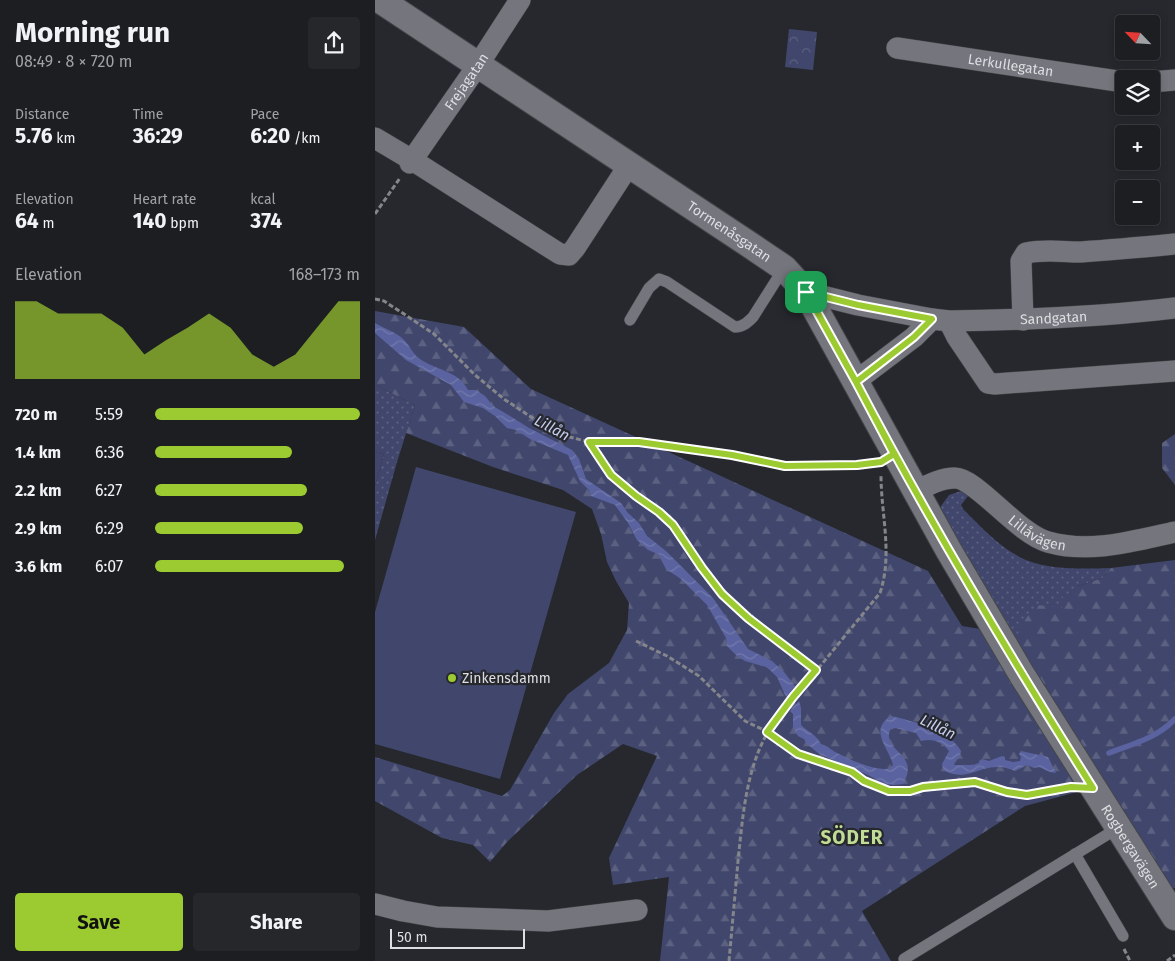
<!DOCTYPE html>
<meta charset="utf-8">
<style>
:root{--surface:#1c1e22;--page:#25272a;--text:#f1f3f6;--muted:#a0a2a5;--line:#3a3c40;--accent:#9cca31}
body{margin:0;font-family:"Fira Sans",sans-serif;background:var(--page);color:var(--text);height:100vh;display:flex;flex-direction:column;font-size:19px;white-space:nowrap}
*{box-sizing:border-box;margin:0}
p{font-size:16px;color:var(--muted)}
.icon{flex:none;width:28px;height:28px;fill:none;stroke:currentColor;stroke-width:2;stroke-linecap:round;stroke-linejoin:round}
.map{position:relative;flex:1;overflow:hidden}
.side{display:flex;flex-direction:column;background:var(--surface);width:375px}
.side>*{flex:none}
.needle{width:32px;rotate:295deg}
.controls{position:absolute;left:740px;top:15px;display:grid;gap:10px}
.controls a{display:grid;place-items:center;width:45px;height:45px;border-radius:5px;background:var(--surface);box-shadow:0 2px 8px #0003,0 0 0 1px var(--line);font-size:25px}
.scale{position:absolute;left:15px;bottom:12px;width:135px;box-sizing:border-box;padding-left:5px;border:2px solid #dddee2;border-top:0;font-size:14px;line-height:18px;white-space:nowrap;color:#dddee2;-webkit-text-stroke:4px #26282d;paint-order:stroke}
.pin{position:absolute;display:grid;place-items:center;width:42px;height:42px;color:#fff;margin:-21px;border-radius:10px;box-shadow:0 2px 8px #0006}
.round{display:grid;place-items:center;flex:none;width:52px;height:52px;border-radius:5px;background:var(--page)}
.overview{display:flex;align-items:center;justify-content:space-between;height:85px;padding:0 15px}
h1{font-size:28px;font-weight:700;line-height:38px}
.stats{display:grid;grid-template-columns:repeat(3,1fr);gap:8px;height:85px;padding:5px 15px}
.stats div{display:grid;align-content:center}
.stats b{font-size:21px;font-weight:700}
.stats small{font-size:14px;font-weight:400}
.stats p{font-size:14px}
.chart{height:140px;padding:10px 15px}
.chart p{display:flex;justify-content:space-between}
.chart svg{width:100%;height:90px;margin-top:5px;fill:var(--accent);opacity:.7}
.button{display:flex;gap:10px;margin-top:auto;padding:10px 15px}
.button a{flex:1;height:58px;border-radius:5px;background:var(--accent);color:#111;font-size:20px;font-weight:700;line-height:58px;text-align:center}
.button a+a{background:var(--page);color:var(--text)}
ul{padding:0 15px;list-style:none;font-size:16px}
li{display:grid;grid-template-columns:80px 60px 1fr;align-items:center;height:38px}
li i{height:12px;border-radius:6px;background:var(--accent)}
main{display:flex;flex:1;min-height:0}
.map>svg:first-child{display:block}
.grass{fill:url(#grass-dots)}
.forest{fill:url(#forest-firs)}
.park{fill:url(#park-crowns)}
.pitch{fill:#41476c}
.water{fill:url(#water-waves)}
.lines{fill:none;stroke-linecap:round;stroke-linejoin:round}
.stream{stroke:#5a639f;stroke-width:5.5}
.service-casing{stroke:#45464a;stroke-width:12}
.minor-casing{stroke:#45464a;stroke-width:22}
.tertiary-casing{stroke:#45464a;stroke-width:28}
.path{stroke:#85868b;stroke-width:3;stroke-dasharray:5 2.5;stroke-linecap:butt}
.service{stroke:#75767d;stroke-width:11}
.minor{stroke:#75767d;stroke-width:21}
.tertiary{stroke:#75767d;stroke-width:26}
.route-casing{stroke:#fff;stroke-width:10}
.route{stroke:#9cca31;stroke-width:6}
.poi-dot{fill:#9cca31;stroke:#26282d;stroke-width:2}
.labels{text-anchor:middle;stroke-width:4.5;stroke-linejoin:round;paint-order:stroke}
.street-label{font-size:14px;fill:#dddee2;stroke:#26282d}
.poi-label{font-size:14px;fill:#dddee2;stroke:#26282d;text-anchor:start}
.water-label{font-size:15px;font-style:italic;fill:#c6cef1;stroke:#26282d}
.district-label{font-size:19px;font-weight:bold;letter-spacing:1px;fill:#c1dc94;stroke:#26282d}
</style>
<main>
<section class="side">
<div class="overview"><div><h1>Morning run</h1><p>08:49 · 8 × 720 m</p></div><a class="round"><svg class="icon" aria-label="share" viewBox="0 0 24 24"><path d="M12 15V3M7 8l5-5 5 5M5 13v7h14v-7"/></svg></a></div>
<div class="stats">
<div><p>Distance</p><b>5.76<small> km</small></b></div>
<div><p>Time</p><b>36:29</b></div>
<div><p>Pace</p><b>6:20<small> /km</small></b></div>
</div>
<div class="stats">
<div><p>Elevation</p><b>64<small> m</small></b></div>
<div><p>Heart rate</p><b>140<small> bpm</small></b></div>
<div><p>kcal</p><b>374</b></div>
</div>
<div class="chart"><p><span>Elevation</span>168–173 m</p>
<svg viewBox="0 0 160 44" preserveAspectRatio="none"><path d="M0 44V6L10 6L20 12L30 12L40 12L50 19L60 32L70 25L80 19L90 12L100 19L110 32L120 38L130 32L140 19L150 6L160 6V44z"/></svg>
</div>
<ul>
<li><b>720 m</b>5:59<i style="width:100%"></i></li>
<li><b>1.4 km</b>6:36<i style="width:67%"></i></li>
<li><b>2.2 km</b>6:27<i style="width:74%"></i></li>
<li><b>2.9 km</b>6:29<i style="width:72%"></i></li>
<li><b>3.6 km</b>6:07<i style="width:92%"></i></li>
</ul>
<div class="button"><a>Save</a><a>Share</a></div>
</section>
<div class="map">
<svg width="800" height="961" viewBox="0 0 800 961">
<defs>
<pattern id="grass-dots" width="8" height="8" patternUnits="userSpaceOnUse" patternTransform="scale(1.25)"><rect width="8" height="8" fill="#41476c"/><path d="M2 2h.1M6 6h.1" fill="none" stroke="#5c6181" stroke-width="1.8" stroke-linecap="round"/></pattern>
<pattern id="forest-firs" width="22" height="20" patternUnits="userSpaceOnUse" patternTransform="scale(1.25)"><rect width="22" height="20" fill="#41476c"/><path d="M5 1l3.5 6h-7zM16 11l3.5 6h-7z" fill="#5c6181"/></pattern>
<pattern id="park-crowns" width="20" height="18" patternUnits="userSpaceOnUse" patternTransform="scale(1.25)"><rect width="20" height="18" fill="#41476c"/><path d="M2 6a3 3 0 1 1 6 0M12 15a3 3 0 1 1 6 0" fill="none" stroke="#5c6181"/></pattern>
<pattern id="water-waves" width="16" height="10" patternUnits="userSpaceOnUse" patternTransform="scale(1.25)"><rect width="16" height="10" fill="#5a639f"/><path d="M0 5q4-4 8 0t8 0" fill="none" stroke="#7179ac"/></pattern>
</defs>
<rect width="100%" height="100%" fill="#26282d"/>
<g class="grass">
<polygon points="0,385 40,405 22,462 0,540 0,486 9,454 0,451"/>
<path d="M586,491L593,496L586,505L588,509C607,528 626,549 651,560C674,570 711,569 736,568L728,578L703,586L688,608L641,647L568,521L566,506L574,495Z"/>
</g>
<g class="forest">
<polygon points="0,311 89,327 156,389 553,571 587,626 642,635 652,617 662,605 687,608 687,598 703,586 728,578 736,568 800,560 800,888 790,888 717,788 650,806 487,911 516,961 285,961 294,877 238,885 234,858 282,756 248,744 202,775 132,842 115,862 98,845 67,838 0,801 0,757 127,796 135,790 179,713 193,694 234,663 252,630 254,603 241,581 232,562 226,534 217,509 188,490 118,467 31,433 40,405 0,385"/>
<polygon points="800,434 800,485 787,468 787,443"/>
</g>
<polygon class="park" points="414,29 442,32 438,70 410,67"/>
<g class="pitch">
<polygon points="0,451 9,454 0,486"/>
<polygon points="41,467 201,512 125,779 0,744 0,612"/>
</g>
<g class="water">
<path d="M0,323C8,328 21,332 28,339C36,346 37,355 48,361C65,371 84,372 93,390H101L110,396L118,406L135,416L154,428L197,450L204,459L211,479L246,503L253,513L264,523L272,536L291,551L338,598L373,649L397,661L409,672L420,686L411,697L402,677L395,670L391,667L370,661L361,655L352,646L351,638L332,605L306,579L291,569L283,554L273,550L262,540L253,523L240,505L216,496L214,490L205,481L193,455L155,439L141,430L132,428L120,416L108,408L89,402L76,385L31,360L0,333Z"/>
<path d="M424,701L426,708V725C433,732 442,735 446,744C454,746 457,751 464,754C478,761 498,770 514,769L518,765C514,748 493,730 516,716C537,721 575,730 586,751L585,756L579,764L580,765H598L604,763V761L607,759L614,761L627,756L630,757V760L638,762L645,761L646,757L644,754L646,751L673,757L681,773L675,772L664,767L659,768L652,765L640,771C634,769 628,766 621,767C600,768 590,782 568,770L567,764L574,751C567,742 558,738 546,741L541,733L520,728L515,730C507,752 546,753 528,784L519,785L510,784L491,774L468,765L443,753L431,743L429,739L423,736L418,728V714L415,711Z"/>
</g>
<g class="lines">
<path class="stream" d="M734,753C758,744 782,738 800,719"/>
<defs>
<g id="service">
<path d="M255,320L274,288L284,279L292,282L360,327C368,327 373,322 378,317L409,268"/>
<polyline points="700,854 748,936"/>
<polyline points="529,959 743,828"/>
</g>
<g id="minor">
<path id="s1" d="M522,48L749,82"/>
<polyline points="776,82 800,80"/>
<polyline points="0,138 37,160 185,254 194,255 200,248 254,165"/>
<path id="s2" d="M35,163L103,65L145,0"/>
<polyline points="431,292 483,305 557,319"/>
<path d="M648,320L646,261L651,253C670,249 687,252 706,252C737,250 769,247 800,244"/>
<polyline points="574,321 582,337 613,383 620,384 800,371"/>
<path id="s3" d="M481,381L539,337L557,319L574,321C650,320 725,317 800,308"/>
<path id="s4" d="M541,491C553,485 566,478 580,478C601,478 643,534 673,542C715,554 759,541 800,532"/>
<polyline points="0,904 28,911 62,917 173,921 262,910"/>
</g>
<g id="tertiary">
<path id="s5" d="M5,0L375,245L409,268L431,292L574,551L647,675L800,917"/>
</g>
</defs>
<use href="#service" class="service-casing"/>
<use href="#minor" class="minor-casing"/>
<use href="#tertiary" class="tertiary-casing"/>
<g class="path">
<polyline points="0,214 25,178"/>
<polyline points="0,299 9,301 32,316 59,334 100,375 129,399 162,421 187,435 214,442 263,442 314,448 410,466 448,467 500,463"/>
<polyline points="214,442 236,475 261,496 284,512 298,525 327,568 347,594 373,618 441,670"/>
<polyline points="261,641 292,656 324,676 370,721 393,732 423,754 477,772 489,781 514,791 535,791 548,787 600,782 632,792 651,795 692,787"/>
<polyline points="749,949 755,961"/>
<path d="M354,961C357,928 360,895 363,861C368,814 371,766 397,725L505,593C518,554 506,515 506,475"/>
<polyline points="792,961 800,955"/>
</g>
<use href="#service" class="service"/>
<use href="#minor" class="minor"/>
<use href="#tertiary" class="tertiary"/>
</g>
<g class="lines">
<defs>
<path id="route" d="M431,292L481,382L519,454L506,462L482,465L410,466L357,455L264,442H214L236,475L261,496L284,512L298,525L327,568L347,594L373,618L441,670L418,697L392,732L423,754L477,772L489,781L514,791H535L548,787L600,782L632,792L652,795L696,787L718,788C634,655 554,521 481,382L539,337L557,319L483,305L431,292"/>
</defs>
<use href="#route" class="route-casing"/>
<use href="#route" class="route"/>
</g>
<circle class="poi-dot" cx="77" cy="678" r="5"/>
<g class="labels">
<g class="street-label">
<text dy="5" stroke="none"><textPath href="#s1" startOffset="115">Lerkullegatan</textPath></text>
<text dy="5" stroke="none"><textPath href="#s2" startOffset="99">Frejagatan</textPath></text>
<text dy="5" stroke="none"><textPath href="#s5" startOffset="419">Tormenåsgatan</textPath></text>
<text dy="5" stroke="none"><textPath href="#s3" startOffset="220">Sandgatan</textPath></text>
<text dy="5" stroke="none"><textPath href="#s4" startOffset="142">Lillåvägen</textPath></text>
<text dy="5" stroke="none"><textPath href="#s5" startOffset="1160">Rogbergavägen</textPath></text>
</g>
<g class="poi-label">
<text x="87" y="683">Zinkensdamm</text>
</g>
<g class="water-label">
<text transform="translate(177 428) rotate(28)" y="5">Lillån</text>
<text transform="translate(563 727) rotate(26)" y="5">Lillån</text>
</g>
<g class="district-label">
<text x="477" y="844">SÖDER</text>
</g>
</g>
</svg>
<div class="controls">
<a><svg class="needle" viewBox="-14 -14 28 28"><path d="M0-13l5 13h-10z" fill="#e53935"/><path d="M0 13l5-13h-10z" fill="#a0a2a5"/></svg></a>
<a><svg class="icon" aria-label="layers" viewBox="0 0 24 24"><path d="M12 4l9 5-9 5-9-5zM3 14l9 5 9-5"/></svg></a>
<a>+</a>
<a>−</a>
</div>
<div class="scale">50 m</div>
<div class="pin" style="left:431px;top:292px;background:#1e9e55"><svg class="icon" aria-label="arrive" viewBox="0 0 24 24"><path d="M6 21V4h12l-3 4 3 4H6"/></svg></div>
</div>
</main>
